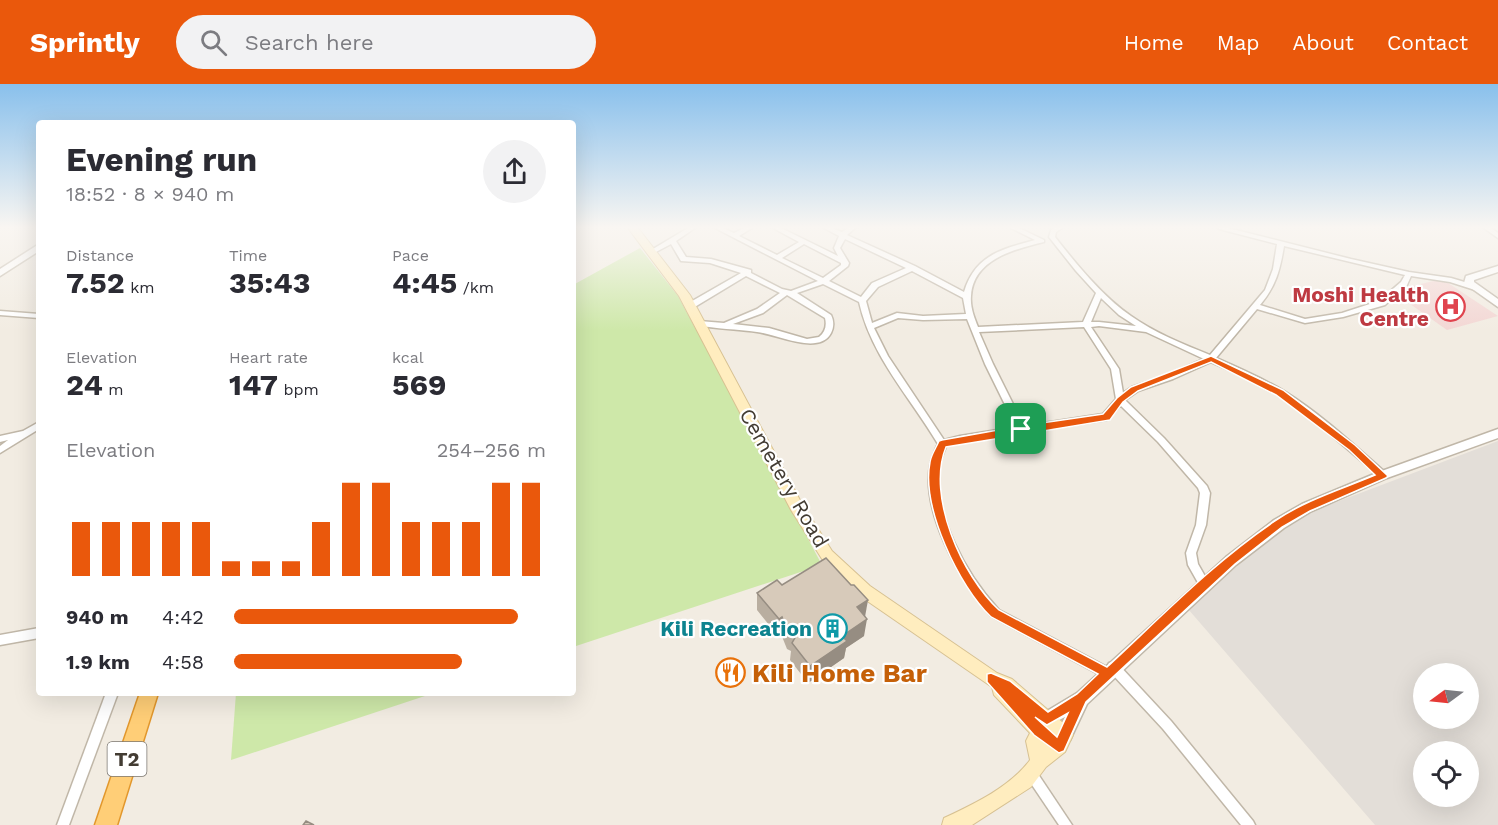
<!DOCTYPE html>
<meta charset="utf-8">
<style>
:root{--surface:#fff;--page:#f2f2f3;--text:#2b2b33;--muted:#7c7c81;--accent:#ea580c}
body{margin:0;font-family:"Work Sans",sans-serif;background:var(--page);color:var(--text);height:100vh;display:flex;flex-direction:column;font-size:22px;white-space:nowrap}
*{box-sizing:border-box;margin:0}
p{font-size:20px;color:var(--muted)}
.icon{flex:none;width:33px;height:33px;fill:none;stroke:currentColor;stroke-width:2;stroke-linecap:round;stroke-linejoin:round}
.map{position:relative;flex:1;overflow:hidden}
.side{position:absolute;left:36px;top:36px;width:540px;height:576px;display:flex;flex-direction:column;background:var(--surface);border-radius:6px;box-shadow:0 6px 24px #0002}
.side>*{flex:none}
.needle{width:39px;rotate:255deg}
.buttons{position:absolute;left:1413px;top:579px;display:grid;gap:12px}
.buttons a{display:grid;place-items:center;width:66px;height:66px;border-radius:50%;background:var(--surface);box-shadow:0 6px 24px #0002;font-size:30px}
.pin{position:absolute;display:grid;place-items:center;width:51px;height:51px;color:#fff;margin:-26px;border-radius:12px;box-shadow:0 3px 9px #0006}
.round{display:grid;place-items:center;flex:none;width:63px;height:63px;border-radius:32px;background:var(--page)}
.headline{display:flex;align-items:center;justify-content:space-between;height:102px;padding:0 30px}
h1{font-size:33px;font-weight:700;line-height:45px}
.figures{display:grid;grid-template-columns:repeat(3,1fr);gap:9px;height:102px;padding:6px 30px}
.figures div{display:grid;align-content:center}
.figures b{font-size:30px;font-weight:700}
.figures small{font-size:16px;font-weight:400}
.figures p{font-size:16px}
.chart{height:168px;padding:12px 30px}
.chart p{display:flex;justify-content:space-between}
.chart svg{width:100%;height:108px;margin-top:6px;stroke:var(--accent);stroke-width:6}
ul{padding:0 30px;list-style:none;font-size:20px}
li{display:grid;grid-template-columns:96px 72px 1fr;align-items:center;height:45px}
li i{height:15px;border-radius:8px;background:var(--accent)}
header{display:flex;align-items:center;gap:36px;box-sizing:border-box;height:84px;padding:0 30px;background:var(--accent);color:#fff}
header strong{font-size:28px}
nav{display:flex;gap:33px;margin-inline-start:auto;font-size:21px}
.search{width:420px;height:54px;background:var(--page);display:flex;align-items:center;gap:15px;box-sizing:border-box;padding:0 21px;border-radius:33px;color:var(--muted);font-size:22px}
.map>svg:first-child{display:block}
.industrial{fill:#e3ded8;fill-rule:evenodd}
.medical{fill:#f3d7d4}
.green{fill:#cee8a9}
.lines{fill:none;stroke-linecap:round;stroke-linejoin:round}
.minor-casing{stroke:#c0b7a8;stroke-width:3}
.tertiary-casing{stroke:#c0b7a8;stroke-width:3}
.secondary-casing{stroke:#d7c192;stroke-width:2}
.trunk-casing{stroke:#e2972c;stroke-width:3}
.minor{fill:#fff;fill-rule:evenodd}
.tertiary{fill:#fff;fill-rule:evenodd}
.secondary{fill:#ffedbf;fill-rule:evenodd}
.trunk{fill:#ffce77;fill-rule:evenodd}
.wall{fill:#b9aea0}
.shaded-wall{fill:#968d82}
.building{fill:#d7caba;stroke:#968d82;stroke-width:1.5}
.route{fill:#ea580c;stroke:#fff;stroke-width:1.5;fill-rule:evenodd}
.labels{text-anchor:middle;stroke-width:4.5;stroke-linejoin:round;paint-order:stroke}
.shield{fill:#fff;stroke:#7b7670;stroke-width:1.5}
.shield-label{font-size:20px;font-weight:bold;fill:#433c33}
.health-label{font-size:21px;font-weight:bold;fill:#be3a42;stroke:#fff;text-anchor:end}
.street-label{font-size:21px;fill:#433c33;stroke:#fff}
.culture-label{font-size:21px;font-weight:bold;fill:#0d838f;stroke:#fff;text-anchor:end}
.near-food-label{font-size:26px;font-weight:bold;fill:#c56008;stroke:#fff;text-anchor:start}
</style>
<header>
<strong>Sprintly</strong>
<div class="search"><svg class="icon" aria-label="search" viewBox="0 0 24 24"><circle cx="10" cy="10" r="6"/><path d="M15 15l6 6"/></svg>Search here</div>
<nav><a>Home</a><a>Map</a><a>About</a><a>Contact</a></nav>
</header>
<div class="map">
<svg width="1498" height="741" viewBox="0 0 1498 741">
<rect width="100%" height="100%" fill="#f2ece2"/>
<path class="industrial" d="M1498,357V741H1375L1188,525L1289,436ZM1424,590H1468V634H1424ZM1424,668H1468V712H1424Z"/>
<polygon class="medical" points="1442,195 1498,232 1447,246 1403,215 1408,203"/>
<g class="green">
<polygon points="640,164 678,212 822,481 573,563 573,201"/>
<polygon points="236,609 434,609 231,676"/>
</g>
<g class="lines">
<defs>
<g id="minor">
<path d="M688,144H695L676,157L686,173L711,175L751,186V189L782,205L791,207L818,197L715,144H723L734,149L744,144H752L739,152L777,171L799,158L773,144H781L838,172L834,164L839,152L824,144H832L842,148L848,144H855L847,151L915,182L964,208C975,171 1002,165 1035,156L1011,144H1019L1044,156V158C1015,165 973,175 971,212C970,223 974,233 978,243L1083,238L1096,209L1076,187L1049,153L1051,146L1054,144H1062L1056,148L1055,153C1077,181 1103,213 1131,232C1155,249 1183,260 1210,271L1265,206L1273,185L1277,160L1219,145L1218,144H1228L1351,175L1409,188L1451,194L1478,202V206H1475L1450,198L1411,192L1407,201L1385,221L1343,233L1305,239L1257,225L1216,274C1239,284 1262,294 1284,307C1321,330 1353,360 1386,389L1388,391L1386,393H1380C1347,365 1315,335 1278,311C1257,298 1234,288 1211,278L1173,295L1138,307L1125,316L1164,354L1207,402L1210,409L1206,441L1196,469L1198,480L1210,501L1209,504L1205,505L1201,504L1188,481L1186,469L1196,441L1200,409L1198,404L1158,358L1120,321L1109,335L1106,336L960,358L946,362C944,368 941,374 940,380C932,430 966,490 999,526L1107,583L1109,579L1113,578L1117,579L1171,637L1253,737L1255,741H1241L1163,645L1113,591L1108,594L1104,593L991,532C960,498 919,425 931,377C933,372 935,366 938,360C910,313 871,272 859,218L823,200L797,209L831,231C834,237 834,243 831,249C819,272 776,250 757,248C737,245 716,245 696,241L695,239L696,237H699L724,239L757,225L780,209L746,192L693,224H687V220L741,189L710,179L681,177L671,160L654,169L652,170L648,168ZM845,155L906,184L872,199L861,213L829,197L848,182L849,179L840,164ZM804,160L841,179V181L823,194L782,174ZM1284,162L1405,191L1401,198L1379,217L1342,229L1305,235L1260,221C1276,202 1280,186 1284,162ZM912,187L963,214L966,230L923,232L897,229L872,239L866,217L878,203ZM787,211L825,234C827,242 825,248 819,253L807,255L769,244L733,240L763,229ZM1101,214L1119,231L1136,242L1099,238H1091ZM898,234L923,236L967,235L985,280L1016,343L960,352L944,356L888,272L874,244ZM1099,242L1146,248L1204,275L1167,291L1132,303L1123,309L1119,285L1091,243ZM1084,243L1111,285L1116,315L1103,330L1024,342L993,280L979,248Z"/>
<polygon points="1484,144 1491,144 1498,149 1498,154"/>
<polygon points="0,227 39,230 39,234 0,231"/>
<polygon points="39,338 39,345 0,369 0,362 8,356 0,358 0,352 23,347"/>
<polygon points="39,544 39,554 0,561 0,551"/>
<polygon points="106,609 118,609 69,741 57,741"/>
<polygon points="1032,685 1036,687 1072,741 1059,741 1028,695 1026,691 1028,687"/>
</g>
<g id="tertiary">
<polygon points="39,160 39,167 0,192 0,185"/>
<polygon points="1498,182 1498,188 1474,196 1474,198 1498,215 1498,223 1464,199 1466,192"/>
<polygon points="1498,345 1498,354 1387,394 1310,428 1284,444 1236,481 1087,620 1070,656 1064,659 1058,656 1056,651 1065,633 1047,642 1042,640 1039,635 1042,630 1077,609 1226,473 1274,436 1302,420 1379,388"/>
</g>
<path id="secondary" d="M628,144H638L690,211L801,418L832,467L870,502L997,589L1012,595L1070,645L1073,651L1065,668L1046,683L1031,703L972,741H942L944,734C974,720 1010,703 1030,676L1026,657L1030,649L994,611L992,603L860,512L822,475L791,426L679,212Z"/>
<polygon id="trunk" points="140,609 158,609 117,741 95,741"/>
</defs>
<use href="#minor" class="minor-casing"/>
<use href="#tertiary" class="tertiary-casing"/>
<use href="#secondary" class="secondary-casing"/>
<use href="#trunk" class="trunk-casing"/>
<use href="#minor" class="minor"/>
<use href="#tertiary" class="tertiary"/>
<use href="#secondary" class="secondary"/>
<use href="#trunk" class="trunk"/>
</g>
<polygon class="wall" points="782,501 865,532 864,552 846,564 844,574 808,599 790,576 791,567 787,565 781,550 778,552 757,526 757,509"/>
<g class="shaded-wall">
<polygon points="868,516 865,533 857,523"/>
<polygon points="782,533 781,550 778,552 779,535"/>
<polygon points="867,535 864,552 846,564 844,574 808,599 810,582 842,552"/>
</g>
<g class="building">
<polygon points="826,474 851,501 854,501 868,516 857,523 867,535 842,552 847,557 810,582 792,559 796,552 788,548 782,533 779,535 757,509 777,496 782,501"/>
<polygon points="306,737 314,741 303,741"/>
</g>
<linearGradient id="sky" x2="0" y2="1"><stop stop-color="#89c0ec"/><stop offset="0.58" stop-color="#f9f6f2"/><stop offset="1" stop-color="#f9f6f2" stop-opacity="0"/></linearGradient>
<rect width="1498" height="247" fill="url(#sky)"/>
<path class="route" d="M1211,272L1283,306L1355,361L1388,392L1386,394L1310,427L1282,443L1235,480L1086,618L1064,667L1059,669L1034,651L987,598V590L991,589L1010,597L1048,628L1077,610L1098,590L991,533C959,503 921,423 930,378C931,371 936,364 939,357L942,356L1021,342L1103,330L1117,314L1131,303ZM1211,278L1276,311L1349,366L1375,391C1342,405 1305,416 1275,437C1214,478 1161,533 1107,583L999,526C962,492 926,412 946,363L1110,336L1123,318L1138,307ZM1068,629L1057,653L1035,633L1047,641Z"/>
<defs>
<symbol id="hospital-ring" viewBox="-11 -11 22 22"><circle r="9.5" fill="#fff" stroke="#e0444e" stroke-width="1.5"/><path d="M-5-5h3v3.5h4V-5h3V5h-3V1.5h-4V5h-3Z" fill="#e0444e"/></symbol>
<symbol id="building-ring" viewBox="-11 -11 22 22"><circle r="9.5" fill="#fff" stroke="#0f9aa8" stroke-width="1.5"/><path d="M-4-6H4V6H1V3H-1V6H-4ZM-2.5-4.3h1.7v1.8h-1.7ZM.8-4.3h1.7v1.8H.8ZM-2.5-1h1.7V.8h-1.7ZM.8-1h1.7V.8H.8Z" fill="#0f9aa8"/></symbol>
<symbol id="restaurant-ring" viewBox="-11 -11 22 22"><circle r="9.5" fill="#fff" stroke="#e8710a" stroke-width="1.5"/><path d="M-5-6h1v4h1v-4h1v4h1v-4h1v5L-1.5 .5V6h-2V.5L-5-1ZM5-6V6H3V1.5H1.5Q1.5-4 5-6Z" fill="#e8710a"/></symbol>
</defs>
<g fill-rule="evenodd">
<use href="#hospital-ring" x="1434" y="206" width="33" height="33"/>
<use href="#building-ring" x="816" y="528" width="33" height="33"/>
<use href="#restaurant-ring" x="714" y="572" width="33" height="33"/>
</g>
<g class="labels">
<rect class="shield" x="107.5" y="658" width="39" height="34" rx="4.5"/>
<g class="shield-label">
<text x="127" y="682">T2</text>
</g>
<g class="health-label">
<text x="1429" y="218">Moshi Health<tspan x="1429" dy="24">Centre</tspan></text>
</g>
<g class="street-label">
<text transform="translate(784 394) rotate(60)" y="7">Cemetery Road</text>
</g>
<g class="culture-label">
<text x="812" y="552">Kili Recreation</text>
</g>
<g class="near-food-label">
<text x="752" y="598">Kili Home Bar</text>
</g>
</g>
</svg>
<div class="buttons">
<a><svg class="needle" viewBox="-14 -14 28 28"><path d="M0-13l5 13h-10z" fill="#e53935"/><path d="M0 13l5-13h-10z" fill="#7c7c81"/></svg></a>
<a><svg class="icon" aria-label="locate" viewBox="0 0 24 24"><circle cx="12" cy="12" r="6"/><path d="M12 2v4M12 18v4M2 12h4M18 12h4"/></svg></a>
</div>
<div class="pin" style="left:1021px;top:345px;background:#1e9e55"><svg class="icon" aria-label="arrive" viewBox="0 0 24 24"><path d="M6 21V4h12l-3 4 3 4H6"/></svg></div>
<section class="side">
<div class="headline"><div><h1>Evening run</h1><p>18:52 · 8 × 940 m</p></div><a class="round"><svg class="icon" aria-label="share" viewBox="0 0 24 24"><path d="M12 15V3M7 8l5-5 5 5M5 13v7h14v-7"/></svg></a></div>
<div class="figures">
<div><p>Distance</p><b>7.52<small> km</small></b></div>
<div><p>Time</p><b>35:43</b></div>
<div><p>Pace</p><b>4:45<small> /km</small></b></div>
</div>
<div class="figures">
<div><p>Elevation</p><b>24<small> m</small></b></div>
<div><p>Heart rate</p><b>147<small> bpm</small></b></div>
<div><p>kcal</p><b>569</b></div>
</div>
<div class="chart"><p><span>Elevation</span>254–256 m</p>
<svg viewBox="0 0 160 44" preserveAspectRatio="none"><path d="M5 44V22M15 44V22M25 44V22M35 44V22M45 44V22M55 44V38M65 44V38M75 44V38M85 44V22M95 44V6M105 44V6M115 44V22M125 44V22M135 44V22M145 44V6M155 44V6"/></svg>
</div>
<ul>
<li><b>940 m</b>4:42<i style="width:91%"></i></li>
<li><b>1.9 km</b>4:58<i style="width:73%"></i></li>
</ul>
</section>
</div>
